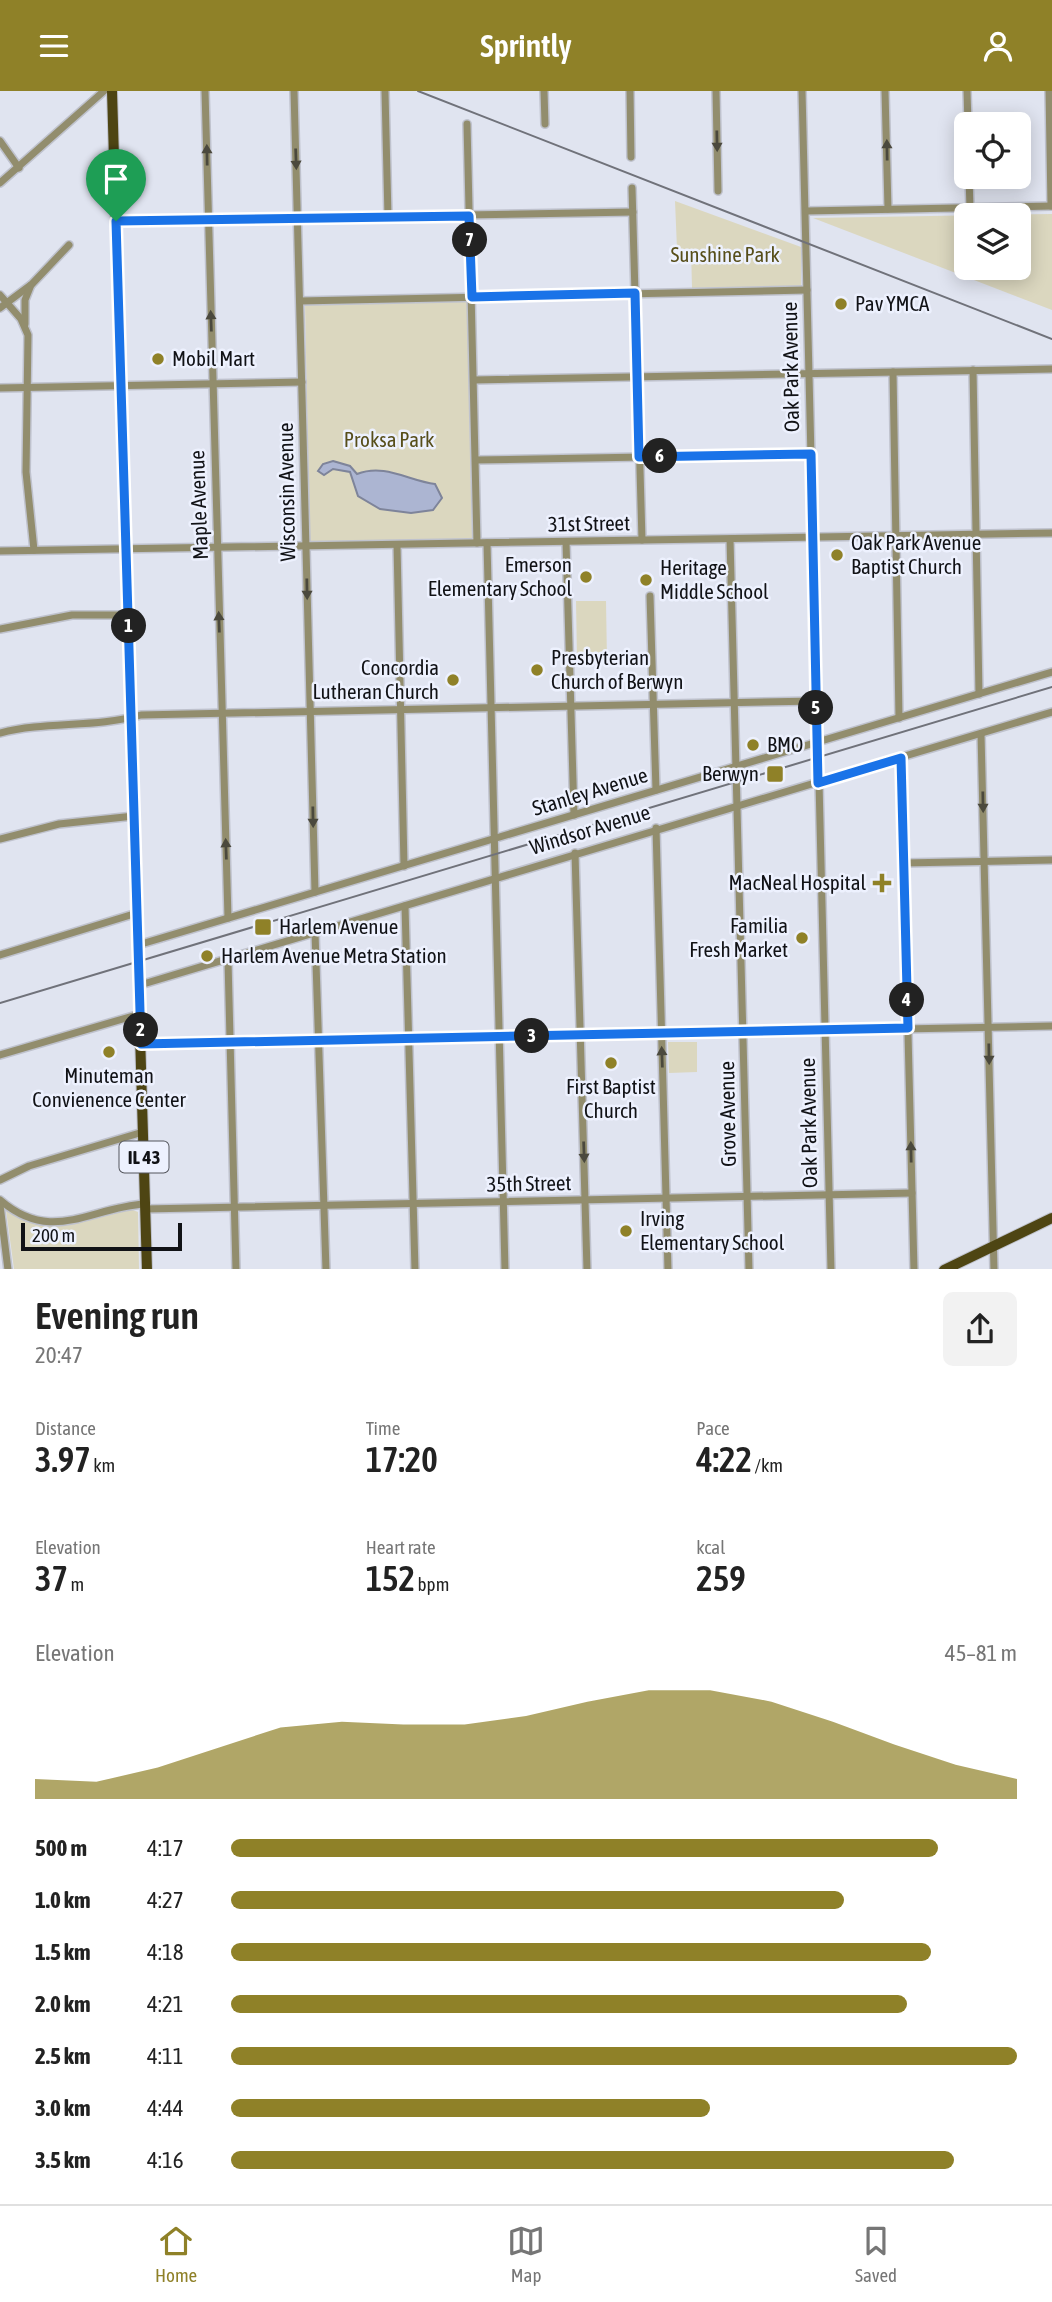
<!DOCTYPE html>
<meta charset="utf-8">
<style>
:root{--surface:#fff;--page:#f2f2f2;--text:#222;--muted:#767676;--line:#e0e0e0;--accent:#8f8128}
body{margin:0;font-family:"Asap Condensed",sans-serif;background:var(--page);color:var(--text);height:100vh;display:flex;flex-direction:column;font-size:26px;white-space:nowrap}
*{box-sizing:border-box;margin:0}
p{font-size:23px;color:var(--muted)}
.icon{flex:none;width:38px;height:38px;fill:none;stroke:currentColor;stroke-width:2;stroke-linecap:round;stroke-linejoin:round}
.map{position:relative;height:1178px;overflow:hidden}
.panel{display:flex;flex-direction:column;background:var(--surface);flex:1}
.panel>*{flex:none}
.tools{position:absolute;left:954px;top:21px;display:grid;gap:14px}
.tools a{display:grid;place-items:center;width:77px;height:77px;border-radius:10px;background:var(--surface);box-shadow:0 4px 18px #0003;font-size:35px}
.scale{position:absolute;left:21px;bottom:18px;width:161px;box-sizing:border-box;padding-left:7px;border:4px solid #111216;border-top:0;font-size:19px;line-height:24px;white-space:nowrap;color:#111216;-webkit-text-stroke:5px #edf1fe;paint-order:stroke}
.pin{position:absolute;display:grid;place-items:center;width:60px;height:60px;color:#fff;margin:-72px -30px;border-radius:50% 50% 50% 0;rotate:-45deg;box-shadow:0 0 7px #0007}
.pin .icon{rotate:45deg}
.km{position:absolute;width:35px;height:35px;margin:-18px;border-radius:50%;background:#222;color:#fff;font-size:19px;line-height:35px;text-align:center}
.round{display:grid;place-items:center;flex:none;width:74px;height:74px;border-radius:10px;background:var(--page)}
.summary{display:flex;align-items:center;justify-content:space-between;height:119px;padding:0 35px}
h1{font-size:38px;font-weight:600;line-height:52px}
.figures{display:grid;grid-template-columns:repeat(3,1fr);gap:10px;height:119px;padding:7px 35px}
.figures div{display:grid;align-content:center}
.figures b{font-size:35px;font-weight:600}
.figures small{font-size:19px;font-weight:400}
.figures p{font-size:19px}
.chart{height:196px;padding:14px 35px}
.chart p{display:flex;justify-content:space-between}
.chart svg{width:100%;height:126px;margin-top:7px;fill:var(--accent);opacity:.7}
ul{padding:0 35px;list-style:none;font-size:23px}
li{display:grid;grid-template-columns:112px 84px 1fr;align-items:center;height:52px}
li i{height:18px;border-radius:9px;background:var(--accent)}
header{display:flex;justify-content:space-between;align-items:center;height:91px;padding:0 35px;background:var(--accent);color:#fff;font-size:32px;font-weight:600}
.tab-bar{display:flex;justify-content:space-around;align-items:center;height:98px;border-top:2px solid var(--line);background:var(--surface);font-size:19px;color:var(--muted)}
.tab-bar a{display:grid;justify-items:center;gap:4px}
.tab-bar .on{color:var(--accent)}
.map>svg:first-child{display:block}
.green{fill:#dbd7bf;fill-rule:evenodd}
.water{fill:#acb5d2;stroke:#7e849a;stroke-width:2}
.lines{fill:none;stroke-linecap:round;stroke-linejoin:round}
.minor-casing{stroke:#bfc2cd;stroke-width:10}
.major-casing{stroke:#bfc2cd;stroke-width:12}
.minor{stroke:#928d6d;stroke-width:7}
.major{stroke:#4e4513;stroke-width:10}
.rail{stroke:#70727a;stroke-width:2}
.oneway{fill:#4b493d}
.route-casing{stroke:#fff;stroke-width:14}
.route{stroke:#1a73e8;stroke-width:9}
.poi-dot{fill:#8f8128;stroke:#edf1fe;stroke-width:2.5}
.labels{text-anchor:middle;stroke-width:5;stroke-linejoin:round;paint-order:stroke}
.shield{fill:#edf1fe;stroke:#53555c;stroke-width:2}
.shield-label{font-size:19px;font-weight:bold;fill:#111216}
.park-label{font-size:21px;fill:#574e1a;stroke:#edf1fe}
.poi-label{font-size:21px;fill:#111216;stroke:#edf1fe;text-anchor:start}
.street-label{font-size:21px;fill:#111216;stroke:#edf1fe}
</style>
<header><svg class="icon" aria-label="menu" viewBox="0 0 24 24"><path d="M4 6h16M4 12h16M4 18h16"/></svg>Sprintly<svg class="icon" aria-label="person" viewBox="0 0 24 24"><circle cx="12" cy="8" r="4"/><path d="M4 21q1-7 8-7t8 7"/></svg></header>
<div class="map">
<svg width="1052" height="1179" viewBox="0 0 1052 1179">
<rect width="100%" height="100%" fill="#e0e4f0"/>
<g class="green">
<polygon points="675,110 801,156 801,195 692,197 691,158 677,158"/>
<path d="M1052,123V219L813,127ZM966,124H1018V177H966Z"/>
<polygon points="467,210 472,448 310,451 305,213"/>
<polygon points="576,510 606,510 607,569 577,569"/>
<polygon points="668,951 697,951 697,981 669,982"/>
<path d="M130,1118L138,1121L139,1178H14L6,1119C53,1141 83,1132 130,1118Z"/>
</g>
<path class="water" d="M333,370L350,375L357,383C385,372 409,390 435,393L442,407L433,419L411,422L380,418L358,405L350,381L333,378L324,384L318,380L323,373Z"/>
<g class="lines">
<defs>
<g id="minor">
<polyline points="205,0 228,827"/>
<polyline points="294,0 315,801"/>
<polyline points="544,0 545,33"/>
<polyline points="630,0 631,66"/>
<polyline points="716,0 718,100"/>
<polyline points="802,0 831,1179"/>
<polyline points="885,0 888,118"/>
<polyline points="967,0 968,33"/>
<polyline points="1049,0 1051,115"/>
<polyline points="385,1 388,126"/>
<polyline points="467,33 477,452"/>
<polyline points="0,50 19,77"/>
<polyline points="969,86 970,117"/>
<polyline points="0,92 104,0"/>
<polyline points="632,97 642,449"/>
<polyline points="806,120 1052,115"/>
<polyline points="116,130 633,121"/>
<polyline points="0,204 21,228 28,244 26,381 34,459"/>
<polyline points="300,210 807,199"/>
<polyline points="0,217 32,193 69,154"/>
<polyline points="25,233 25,209 31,194"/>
<polyline points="973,279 979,603"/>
<polyline points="893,281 899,627"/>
<polyline points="474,289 1052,278"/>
<polyline points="0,297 302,291"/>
<polyline points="476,369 811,363"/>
<polyline points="730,448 749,1179"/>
<polyline points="566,451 574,724"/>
<polyline points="487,452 505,1179"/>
<polyline points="397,454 404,775"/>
<polyline points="0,460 1052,442"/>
<polyline points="650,505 656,699"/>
<polyline points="0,538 72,524 128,524"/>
<path d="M0,642C46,630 95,637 141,624L816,610"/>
<polyline points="981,643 994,1179"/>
<polyline points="901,667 914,1179"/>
<polyline points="656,737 668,1179"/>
<polyline points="0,748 59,733 134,725"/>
<polyline points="575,762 587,1179"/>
<polyline points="904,772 1052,769"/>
<polyline points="405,815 415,1179"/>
<polyline points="315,841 326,1179"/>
<polyline points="138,854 1052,581"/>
<polyline points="0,864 137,822"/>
<polyline points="228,870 236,1179"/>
<polyline points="140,894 1052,621"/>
<polyline points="141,953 1052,935"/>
<polyline points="0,964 140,923"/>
<polyline points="0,1089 29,1075 143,1041"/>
<path d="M0,1109C52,1154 90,1116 145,1113"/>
<polyline points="0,1114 8,1179"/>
<polyline points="145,1118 912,1102"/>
</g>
<g id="major">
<polyline points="112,0 147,1179"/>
<polyline points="944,1179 1052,1127"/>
</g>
</defs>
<use href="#minor" class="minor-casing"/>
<use href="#major" class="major-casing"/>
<use href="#minor" class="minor"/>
<use href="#major" class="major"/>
<g class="rail">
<polyline points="418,0 1052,248"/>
<polyline points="0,912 1052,596"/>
</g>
</g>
<defs><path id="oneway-solid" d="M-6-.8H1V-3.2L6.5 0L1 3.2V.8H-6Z" transform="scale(1.75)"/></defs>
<g class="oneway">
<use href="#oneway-solid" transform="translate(717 50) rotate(89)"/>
<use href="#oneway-solid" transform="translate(887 59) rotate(-91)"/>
<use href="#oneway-solid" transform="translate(207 64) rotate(-91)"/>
<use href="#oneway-solid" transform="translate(296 68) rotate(88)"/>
<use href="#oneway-solid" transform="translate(211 230) rotate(-92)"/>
<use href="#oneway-solid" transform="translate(307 498) rotate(89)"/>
<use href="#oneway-solid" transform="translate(219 531) rotate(-92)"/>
<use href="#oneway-solid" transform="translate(983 711) rotate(89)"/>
<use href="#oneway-solid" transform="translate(313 726) rotate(89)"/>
<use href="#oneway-solid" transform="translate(226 758) rotate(-92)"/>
<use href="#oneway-solid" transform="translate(989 963) rotate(89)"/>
<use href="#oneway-solid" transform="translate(662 966) rotate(-92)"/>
<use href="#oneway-solid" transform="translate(584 1061) rotate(88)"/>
<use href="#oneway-solid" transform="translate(911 1061) rotate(-91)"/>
</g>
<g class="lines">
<defs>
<polygon id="route" points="469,125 472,206 635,202 639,366 811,363 818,692 901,667 908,937 141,953 116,130"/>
</defs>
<use href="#route" class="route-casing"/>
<use href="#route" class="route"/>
</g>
<g class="poi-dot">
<circle cx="841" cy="213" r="7"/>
<circle cx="158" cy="268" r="7"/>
<circle cx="837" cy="464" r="7"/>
<circle cx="586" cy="486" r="7"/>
<circle cx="646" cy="489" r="7"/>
<circle cx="537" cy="579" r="7"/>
<circle cx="453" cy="589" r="7"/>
<circle cx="753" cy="654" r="7"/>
<rect x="766" y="674" width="18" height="18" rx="3.5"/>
<path d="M878.5 781.5h7v7h7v7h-7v7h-7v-7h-7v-7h7z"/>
<rect x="254" y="827" width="18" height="18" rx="3.5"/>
<circle cx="802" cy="847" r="7"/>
<circle cx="207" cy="865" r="7"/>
<circle cx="109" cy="961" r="7"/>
<circle cx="611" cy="972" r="7"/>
<circle cx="626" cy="1140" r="7"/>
</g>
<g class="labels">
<rect class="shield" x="119.5" y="1050.5" width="49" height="31" rx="5"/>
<g class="shield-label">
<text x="144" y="1073">IL 43</text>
</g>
<g class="park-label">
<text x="725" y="171">Sunshine Park</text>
<text x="389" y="356">Proksa Park</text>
</g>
<g class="poi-label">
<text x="855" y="220">Pav YMCA</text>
<text x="172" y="275">Mobil Mart</text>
<text x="851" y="459">Oak Park Avenue<tspan x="851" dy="24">Baptist Church</tspan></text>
<text x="572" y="481" text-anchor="end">Emerson<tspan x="572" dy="24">Elementary School</tspan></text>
<text x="660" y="484">Heritage<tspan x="660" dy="24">Middle School</tspan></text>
<text x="551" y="574">Presbyterian<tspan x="551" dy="24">Church of Berwyn</tspan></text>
<text x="439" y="584" text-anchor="end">Concordia<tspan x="439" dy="24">Lutheran Church</tspan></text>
<text x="767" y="661">BMO</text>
<text x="759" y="690" text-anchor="end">Berwyn</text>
<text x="866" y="799" text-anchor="end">MacNeal Hospital</text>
<text x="788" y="842" text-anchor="end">Familia<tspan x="788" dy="24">Fresh Market</tspan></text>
<text x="279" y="843">Harlem Avenue</text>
<text x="221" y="872">Harlem Avenue Metra Station</text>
<text x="109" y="992" text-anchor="middle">Minuteman<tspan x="109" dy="24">Convienence Center</tspan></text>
<text x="611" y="1003" text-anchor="middle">First Baptist<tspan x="611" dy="24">Church</tspan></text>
<text x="640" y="1135">Irving<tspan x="640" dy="24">Elementary School</tspan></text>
</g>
<g class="street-label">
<text transform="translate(791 276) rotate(-91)" y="7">Oak Park Avenue</text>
<text transform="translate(287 401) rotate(-91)" y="7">Wisconsin Avenue</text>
<text transform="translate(199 414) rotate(-92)" y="7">Maple Avenue</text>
<text transform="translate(589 433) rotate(-1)" y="7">31st Street</text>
<text transform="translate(590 701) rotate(-17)" y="7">Stanley Avenue</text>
<text transform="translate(590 739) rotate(-17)" y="7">Windsor Avenue</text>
<text transform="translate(728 1023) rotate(-91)" y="7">Grove Avenue</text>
<text transform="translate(809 1032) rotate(-91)" y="7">Oak Park Avenue</text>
<text transform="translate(529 1093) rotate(-1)" y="7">35th Street</text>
</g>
</g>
</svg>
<div class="tools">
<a><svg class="icon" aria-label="locate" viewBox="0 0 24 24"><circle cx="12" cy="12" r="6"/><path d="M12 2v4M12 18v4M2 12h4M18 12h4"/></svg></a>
<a><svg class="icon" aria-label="layers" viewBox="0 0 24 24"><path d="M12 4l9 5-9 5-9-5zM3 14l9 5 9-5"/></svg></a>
</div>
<div class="scale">200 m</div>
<div class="pin" style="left:116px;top:130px;background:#1e9e55"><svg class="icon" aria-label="arrive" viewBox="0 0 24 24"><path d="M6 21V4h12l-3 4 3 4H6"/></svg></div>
<b class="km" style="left:129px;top:535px">1</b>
<b class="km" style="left:141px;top:939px">2</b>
<b class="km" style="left:532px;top:945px">3</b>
<b class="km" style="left:907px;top:909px">4</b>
<b class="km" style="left:816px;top:617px">5</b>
<b class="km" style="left:660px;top:365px">6</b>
<b class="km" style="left:470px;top:149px">7</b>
</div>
<section class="panel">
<div class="summary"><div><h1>Evening run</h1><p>20:47</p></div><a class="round"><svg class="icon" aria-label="share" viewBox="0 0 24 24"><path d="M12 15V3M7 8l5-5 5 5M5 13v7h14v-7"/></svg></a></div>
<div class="figures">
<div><p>Distance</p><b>3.97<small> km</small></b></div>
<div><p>Time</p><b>17:20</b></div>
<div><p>Pace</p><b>4:22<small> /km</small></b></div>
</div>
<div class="figures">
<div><p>Elevation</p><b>37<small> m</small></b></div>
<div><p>Heart rate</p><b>152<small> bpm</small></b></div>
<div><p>kcal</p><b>259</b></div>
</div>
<div class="chart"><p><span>Elevation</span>45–81 m</p>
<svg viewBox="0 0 160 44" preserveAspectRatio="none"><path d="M0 44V37L10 38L20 33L30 26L40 19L50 17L60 18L70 18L80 15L90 10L100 6L110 6L120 10L130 17L140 25L150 32L160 37V44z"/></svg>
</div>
<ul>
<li><b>500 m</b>4:17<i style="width:90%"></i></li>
<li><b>1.0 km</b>4:27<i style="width:78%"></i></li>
<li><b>1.5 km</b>4:18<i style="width:89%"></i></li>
<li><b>2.0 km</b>4:21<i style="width:86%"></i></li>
<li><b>2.5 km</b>4:11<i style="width:100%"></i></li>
<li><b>3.0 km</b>4:44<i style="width:61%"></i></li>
<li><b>3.5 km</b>4:16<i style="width:92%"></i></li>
</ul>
</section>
<nav class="tab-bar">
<a class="on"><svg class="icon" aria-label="home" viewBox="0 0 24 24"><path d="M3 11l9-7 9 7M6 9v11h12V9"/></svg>Home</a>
<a><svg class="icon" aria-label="map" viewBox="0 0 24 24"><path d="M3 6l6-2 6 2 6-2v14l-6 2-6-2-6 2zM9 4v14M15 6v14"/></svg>Map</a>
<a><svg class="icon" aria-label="saved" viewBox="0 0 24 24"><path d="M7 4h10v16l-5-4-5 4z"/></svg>Saved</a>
</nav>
